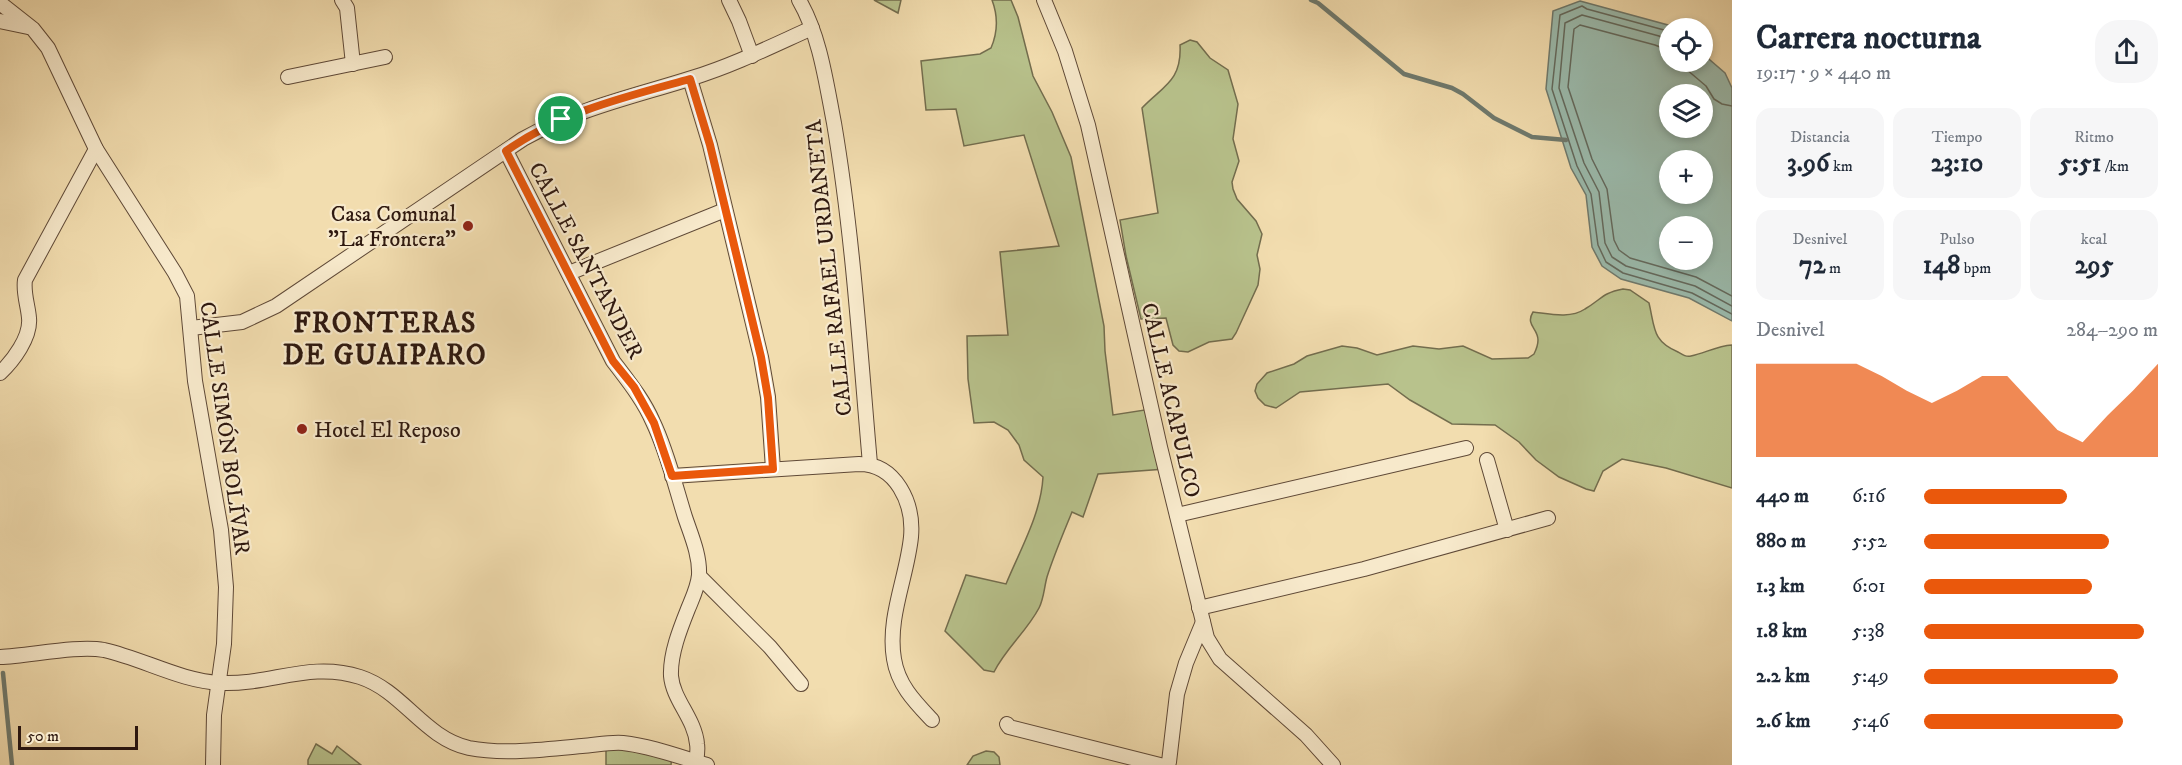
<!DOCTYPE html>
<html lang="es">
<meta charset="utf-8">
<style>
:root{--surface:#fff;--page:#f6f6f7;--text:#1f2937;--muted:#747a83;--accent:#ea580c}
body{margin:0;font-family:"IM FELL DW Pica",serif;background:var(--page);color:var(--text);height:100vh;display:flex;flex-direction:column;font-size:22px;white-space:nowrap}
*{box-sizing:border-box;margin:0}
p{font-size:20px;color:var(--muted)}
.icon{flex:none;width:33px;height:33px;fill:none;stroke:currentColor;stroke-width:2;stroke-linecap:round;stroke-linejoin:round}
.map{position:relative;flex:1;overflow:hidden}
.sheet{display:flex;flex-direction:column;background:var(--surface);width:450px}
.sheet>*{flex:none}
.fabs{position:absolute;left:1659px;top:18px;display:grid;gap:12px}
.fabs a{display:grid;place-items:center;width:54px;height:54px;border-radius:50%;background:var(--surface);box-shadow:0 3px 9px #0003;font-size:30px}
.scale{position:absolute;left:18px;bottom:15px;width:120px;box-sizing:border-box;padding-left:6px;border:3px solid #2e180f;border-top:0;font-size:16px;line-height:21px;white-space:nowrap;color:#2e180f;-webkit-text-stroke:4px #f7e9cb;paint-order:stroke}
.pin{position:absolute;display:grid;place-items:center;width:51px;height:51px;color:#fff;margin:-26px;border:3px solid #fff;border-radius:50%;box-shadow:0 2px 6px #0007}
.round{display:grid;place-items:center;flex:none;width:63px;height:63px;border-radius:24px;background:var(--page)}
.head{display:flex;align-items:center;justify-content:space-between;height:102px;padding:0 24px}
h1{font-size:33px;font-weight:800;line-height:45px}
.metrics{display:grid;grid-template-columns:repeat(3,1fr);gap:9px;height:102px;padding:6px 24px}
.metrics div{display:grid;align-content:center;border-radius:15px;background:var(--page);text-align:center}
.metrics b{font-size:26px;font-weight:800}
.metrics small{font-size:16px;font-weight:400}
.metrics p{font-size:16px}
.chart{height:168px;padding:12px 24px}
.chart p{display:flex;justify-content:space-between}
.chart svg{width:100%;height:108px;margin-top:6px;fill:var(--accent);opacity:.7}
ul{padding:0 24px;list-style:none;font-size:20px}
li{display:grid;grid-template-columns:96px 72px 1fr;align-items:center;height:45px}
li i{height:15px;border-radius:8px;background:var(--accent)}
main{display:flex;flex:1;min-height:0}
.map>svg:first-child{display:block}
.green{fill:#b8c28c;stroke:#736d4e;stroke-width:1.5}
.water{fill:#9bbbad;stroke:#6f7a6e;stroke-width:1.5;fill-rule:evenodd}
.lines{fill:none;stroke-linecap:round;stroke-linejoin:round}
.shore{stroke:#646a5e;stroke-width:1.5}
.stream{stroke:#6f7a6e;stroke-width:4.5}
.street-casing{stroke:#5f4937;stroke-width:16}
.street{stroke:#f7e9cb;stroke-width:14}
.route-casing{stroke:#fff;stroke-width:12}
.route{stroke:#ea580c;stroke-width:8}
.poi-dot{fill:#8f2418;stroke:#f7e9cb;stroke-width:2}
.labels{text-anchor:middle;stroke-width:4.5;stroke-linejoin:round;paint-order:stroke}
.poi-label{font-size:22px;fill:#2e180f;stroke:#f7e9cb;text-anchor:end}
.street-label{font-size:22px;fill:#2e180f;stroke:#f7e9cb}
.district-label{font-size:28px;font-weight:bold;letter-spacing:1.5px;fill:#2e180f;stroke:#f7e9cb}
</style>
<main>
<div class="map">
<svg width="1732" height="765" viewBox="0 0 1732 765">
<rect width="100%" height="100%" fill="#f2ddaf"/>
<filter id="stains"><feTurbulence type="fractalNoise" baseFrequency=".00333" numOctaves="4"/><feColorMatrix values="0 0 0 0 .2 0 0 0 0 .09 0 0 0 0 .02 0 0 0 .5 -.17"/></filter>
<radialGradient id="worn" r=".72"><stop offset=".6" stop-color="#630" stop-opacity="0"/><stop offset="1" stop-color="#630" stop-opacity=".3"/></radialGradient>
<g class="green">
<polygon points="874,0 901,0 898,13"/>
<path d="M992,0H1011L1018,17L1033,76L1052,112L1071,157L1104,326L1105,351L1113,415L1151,409L1165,469L1098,474L1083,517L1072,512C1063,534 1054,555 1047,577C1044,588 1044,598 1039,608C1027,631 1006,648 994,672L984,670L945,631L966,575L1006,584C1020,550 1041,514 1043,477L1024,460L1019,445L1008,430L994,422L974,423L968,379L967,336L1008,335L1000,252L1059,246L1024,135L964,146L956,109L926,110L921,61L980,54L991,48C998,32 998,16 992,0Z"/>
<path d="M1190,40L1197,42L1210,58L1228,70L1238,104L1233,139L1239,161L1232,182L1233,189L1237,199L1256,221L1262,234L1257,255L1260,269L1258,285L1236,333L1232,339L1209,342L1188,352L1179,351L1173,345L1166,318L1141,319L1126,256L1120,220L1158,213L1142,108C1163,86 1182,81 1180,45Z"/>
<path d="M1623,289L1630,290L1649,303C1655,328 1652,341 1678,352C1683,355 1686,357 1691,356C1705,353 1717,346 1732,345V488L1666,468L1622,459L1603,471L1594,491L1586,489L1559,477L1536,460L1519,442L1495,425L1452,424L1410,400L1388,384L1300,392L1276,408L1265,405L1258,398L1255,391L1257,384L1267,373L1294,364L1307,356L1342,346L1357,348L1377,355L1413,346L1439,349L1463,346L1492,359L1528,358L1534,354C1536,350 1538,344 1538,340C1538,328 1525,325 1533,312C1550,314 1570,319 1585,309C1602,299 1602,293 1623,289Z"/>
<polygon points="606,743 672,755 671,765 606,765"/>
<polygon points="316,744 332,754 337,746 361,765 308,765 308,760"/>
<polygon points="986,751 994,752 999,757 1000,765 967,765 973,756"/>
</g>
<path class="water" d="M1580,1L1668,25L1671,28L1670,62H1702L1703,54L1725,73L1732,88V321L1689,298L1621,279L1602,266L1592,247L1586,195L1571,168L1546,89L1553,11ZM1670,94H1702V128H1670ZM1670,160H1702V194H1670ZM1670,226H1702V260H1670Z"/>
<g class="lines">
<g class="shore">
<polyline points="1670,34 1664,30 1587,9 1582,6 1560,15 1552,89 1577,166 1591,194 1598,245 1606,262 1623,273 1692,293 1732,314"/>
<polyline points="1670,42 1659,36 1582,15 1565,23 1559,88 1584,163 1599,192 1605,243 1612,257 1626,266 1695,286 1732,306"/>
<polyline points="1670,51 1655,45 1580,25 1574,29 1568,87 1592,159 1607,189 1614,240 1619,250 1630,258 1696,277 1732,296"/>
<polyline points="1682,62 1686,69 1706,86 1714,99 1722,104 1732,106"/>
</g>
<g class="stream">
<polyline points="1311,0 1318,3 1404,74 1452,88 1463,94 1494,118 1532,137 1566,140"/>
<polyline points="3,673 12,765"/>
</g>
<defs>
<g id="street">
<polyline points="342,0 347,8 353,64"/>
<polyline points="729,0 739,21 752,56"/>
<path d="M799,0C820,36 826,82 834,123C853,235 860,350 870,464"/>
<polyline points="1044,0 1065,51 1088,125 1160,447 1207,638 1220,659 1306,735 1333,765"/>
<polyline points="0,3 33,29 48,48 96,149 175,273 187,296 195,381 221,530 226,587 224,644 214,715 213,765"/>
<polyline points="0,21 28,27"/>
<polyline points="288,77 385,57"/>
<polyline points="690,79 710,145 761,357 768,397 773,469"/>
<path d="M506,151L613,361C628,381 643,399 653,422C667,451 675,485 685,517C691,535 700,555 699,575C698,587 692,599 688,609C680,629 670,654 671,676C673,700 695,719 697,744C698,749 697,756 696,762"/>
<polyline points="569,273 725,210"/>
<path d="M191,328L242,322L276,306L523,139C579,108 632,97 692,78C734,65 772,46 812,28"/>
<path d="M0,373C13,361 31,337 29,318C28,305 23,293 25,280L96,149"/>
<polyline points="1487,460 1507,530"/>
<path d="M672,476L859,464C896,464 914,503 911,537C907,577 887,618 894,659C898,685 915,702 932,720"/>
<polyline points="1177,515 1466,448"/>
<polyline points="699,576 770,647 801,684"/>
<polyline points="1199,608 1364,569 1548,518"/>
<path d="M0,657C29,656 77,645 104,650C144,659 180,681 221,683C271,685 310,661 360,677C403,691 424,738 469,748C505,755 546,749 582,746C596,745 609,742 623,743C651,746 680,757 707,765"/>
<polyline points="1007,724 1009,727 1160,765"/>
<polyline points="1165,765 1169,762 1177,694 1186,663 1203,622"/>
</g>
</defs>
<use href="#street" class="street-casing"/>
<use href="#street" class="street"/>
</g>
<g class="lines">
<defs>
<path id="route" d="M690,79L710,145L761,357L768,398L773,469L672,476L654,423L634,387L613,361L506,151C561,112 625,97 690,79Z"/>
</defs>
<use href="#route" class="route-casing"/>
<use href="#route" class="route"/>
</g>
<g class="poi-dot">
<circle cx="468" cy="226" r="6"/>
<circle cx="302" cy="429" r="6"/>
</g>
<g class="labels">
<g class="poi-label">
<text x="456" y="221">Casa Comunal<tspan x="456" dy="25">"La Frontera"</tspan></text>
<text x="314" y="437" text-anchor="start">Hotel El Reposo</text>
</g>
<g class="street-label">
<text transform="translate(587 260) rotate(62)" y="8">CALLE SANTANDER</text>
<text transform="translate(828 268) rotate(-96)" y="8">CALLE RAFAEL URDANETA</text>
<text transform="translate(1172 400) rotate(77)" y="8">CALLE ACAPULCO</text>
<text transform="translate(226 428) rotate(82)" y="8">CALLE SIMÓN BOLÍVAR</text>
</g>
<g class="district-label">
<text x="385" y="332">FRONTERAS<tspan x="385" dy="32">DE GUAIPARO</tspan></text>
</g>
</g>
<rect width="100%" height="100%" filter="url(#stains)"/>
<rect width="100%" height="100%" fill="url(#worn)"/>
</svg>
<div class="fabs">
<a><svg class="icon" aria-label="locate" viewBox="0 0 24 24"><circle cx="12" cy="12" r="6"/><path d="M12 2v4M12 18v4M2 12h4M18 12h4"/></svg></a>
<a><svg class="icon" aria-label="layers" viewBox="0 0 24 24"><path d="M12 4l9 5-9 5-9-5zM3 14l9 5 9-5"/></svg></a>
<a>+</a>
<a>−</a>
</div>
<div class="scale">50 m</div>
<div class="pin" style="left:561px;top:119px;background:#1e9e55"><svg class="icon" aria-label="arrive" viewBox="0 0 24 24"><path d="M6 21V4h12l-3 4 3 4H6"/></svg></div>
</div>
<section class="sheet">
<div class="head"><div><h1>Carrera nocturna</h1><p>19:17 · 9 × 440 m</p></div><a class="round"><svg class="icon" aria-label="share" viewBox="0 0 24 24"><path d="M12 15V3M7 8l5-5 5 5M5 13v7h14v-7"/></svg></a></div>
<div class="metrics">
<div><p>Distancia</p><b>3.96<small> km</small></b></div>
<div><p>Tiempo</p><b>23:10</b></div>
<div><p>Ritmo</p><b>5:51<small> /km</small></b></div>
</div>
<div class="metrics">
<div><p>Desnivel</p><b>72<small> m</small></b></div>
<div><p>Pulso</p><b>148<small> bpm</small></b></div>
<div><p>kcal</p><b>295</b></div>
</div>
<div class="chart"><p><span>Desnivel</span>284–290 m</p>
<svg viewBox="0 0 160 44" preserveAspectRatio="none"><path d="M0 44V6L10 6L20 6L30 6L40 6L50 11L60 17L70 22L80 17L90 11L100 11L110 22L120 33L130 38L140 27L150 17L160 6V44z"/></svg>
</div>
<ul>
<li><b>440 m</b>6:16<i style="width:61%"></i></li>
<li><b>880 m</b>5:52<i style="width:79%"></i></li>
<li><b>1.3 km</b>6:01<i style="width:72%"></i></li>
<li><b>1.8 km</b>5:38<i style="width:94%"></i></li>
<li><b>2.2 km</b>5:49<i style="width:83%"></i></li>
<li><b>2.6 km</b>5:46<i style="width:85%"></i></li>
</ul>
</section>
</main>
